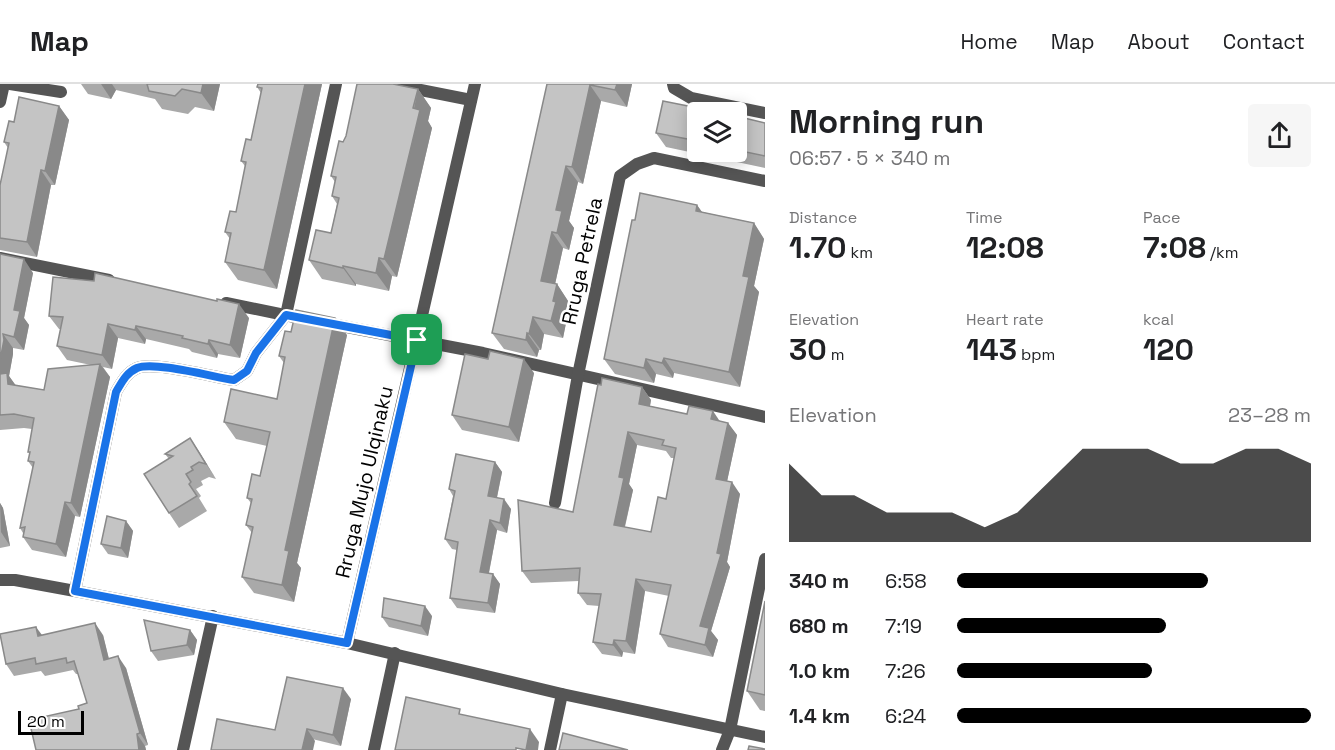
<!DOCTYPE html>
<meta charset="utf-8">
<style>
:root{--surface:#fff;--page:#f6f6f6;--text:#202124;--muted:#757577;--line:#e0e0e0;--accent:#000}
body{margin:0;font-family:"Space Grotesk",sans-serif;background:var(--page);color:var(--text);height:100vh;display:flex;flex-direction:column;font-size:22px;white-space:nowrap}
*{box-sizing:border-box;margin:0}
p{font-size:20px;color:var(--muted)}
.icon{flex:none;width:33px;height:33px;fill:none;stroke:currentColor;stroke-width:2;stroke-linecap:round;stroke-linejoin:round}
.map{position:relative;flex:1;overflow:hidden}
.details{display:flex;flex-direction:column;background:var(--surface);width:570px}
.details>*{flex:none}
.fabs{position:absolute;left:687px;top:18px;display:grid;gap:12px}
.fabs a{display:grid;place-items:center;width:60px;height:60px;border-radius:6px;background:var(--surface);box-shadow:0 3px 15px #0003;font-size:30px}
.scale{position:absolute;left:18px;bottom:15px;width:66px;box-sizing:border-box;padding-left:6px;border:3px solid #000;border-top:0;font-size:16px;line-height:21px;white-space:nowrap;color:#000;-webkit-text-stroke:4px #fff;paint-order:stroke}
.pin{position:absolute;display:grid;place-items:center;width:51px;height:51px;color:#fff;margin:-26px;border-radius:12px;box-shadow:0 3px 9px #0006}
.round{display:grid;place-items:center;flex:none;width:63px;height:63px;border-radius:6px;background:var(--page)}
.headline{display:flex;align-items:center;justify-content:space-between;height:102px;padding:0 24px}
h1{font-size:33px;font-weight:700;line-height:45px}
.metrics{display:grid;grid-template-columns:repeat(3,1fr);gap:9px;height:102px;padding:6px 24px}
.metrics div{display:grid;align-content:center}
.metrics b{font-size:30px;font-weight:700}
.metrics small{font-size:16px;font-weight:400}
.metrics p{font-size:16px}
.chart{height:168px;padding:12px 24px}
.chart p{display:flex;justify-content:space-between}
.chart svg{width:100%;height:108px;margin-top:6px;fill:var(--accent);opacity:.7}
ul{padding:0 24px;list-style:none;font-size:20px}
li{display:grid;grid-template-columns:96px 72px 1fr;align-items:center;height:45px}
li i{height:15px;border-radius:8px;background:var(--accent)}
header{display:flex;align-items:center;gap:36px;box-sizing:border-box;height:84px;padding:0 30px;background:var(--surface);border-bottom:2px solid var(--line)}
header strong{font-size:28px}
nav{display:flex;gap:33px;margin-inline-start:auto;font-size:21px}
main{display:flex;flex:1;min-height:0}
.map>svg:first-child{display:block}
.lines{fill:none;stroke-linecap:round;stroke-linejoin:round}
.minor{stroke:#555;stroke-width:12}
.tertiary{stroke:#555;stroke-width:12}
.wall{fill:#a9a9a9;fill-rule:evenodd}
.shaded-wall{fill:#898989}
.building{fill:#c4c4c4;stroke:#898989;stroke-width:1.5;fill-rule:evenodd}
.route-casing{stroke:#fff;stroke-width:12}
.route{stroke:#1a73e8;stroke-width:8}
.labels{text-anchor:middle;stroke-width:5;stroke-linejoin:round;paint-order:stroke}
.street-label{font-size:20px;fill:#000;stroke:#fff}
</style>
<header>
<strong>Map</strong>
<nav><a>Home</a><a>Map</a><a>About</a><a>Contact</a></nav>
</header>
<main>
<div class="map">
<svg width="765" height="666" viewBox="0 0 765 666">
<rect width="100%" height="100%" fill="#fff"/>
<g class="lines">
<g class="minor">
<polyline points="10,0 61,8"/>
<polyline points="391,0 471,16"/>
<polyline points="673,0 674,4 691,14 765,29"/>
<polyline points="0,18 4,0"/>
<polyline points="0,174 109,196"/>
<polyline points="226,219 309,236"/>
<polyline points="326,239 483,269 765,333"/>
<polyline points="555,419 578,291 620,92 637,80 654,74 765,97"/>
<path d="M75,507L116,308C122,298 126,289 137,284C154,277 213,293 234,296L247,287L256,269L286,231L336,0"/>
<polyline points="183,666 213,532"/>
<polyline points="374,666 395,569"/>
<polyline points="550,666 562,610"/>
<polyline points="722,666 730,646 765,475"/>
</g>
<g class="tertiary">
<polyline points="0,496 15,496 75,507 347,559 562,610 765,653"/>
<polyline points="347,559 475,0"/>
</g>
</g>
<g class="wall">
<polygon points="81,0 220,0 214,27 195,23 188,30 162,25 155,15 116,6 111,15 88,10"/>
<polygon points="258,0 322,0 277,205 238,196 225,178 230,155 225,148 236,128 245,82 241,77 251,56 261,9 257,3"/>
<polygon points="547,0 632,0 627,23 601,17 583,100 578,98 569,137 574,144 569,166 563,164 555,200 557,200 568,217 565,231 567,234 563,254 544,250 541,266 539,266 537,273 504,265 492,249"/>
<polygon points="418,5 431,24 428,37 432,44 397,193 392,192 389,207 356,200 356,202 322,195 309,176 331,149 337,120 332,112 335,98 331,92 343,58"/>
<polygon points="59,22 69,36 55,101 51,101 37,173 0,166 0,101 8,64 4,58 14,38"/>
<polygon points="698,28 698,68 736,68 736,32 765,39 765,84 666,63 656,49"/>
<polygon points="697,121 702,128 754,139 764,155 754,202 759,208 740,303 674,289 673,294 656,290 654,299 615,290 604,275 635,136"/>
<polygon points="0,170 33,189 24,234 29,241 24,266 13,264 13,270 9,292 15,301 44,306 91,281 67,276 57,262 61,245 59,245 49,232 249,234 240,274 218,270 217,274 192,268 189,265 146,255 145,260 118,254 112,285 103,283 110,293 80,433 75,432 66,473 32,466 23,453 23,449 20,444 33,384 28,377 30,370 28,368 32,345 24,344 0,346"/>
<polygon points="291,248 347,251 297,479 301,484 294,518 254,509 242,493 252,449 246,441 251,419 247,414 260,392 267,362 236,355 224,338 277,315 284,279 279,272"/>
<polygon points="534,289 519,358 462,346 452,331"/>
<path d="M642,303L651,316L650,322L728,339L737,351L727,397L740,410L727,478L730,483L711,547L718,556L713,573L668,563L660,550L669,512L645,507L635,570L623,568L622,573L602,570L593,558L599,522L587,521L578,509L579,497L531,499L522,487L573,428ZM637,361L666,367L671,374H674L666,415L651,448L625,443L633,406L629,400Z"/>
<polygon points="190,354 216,395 209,393 201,397 203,401 196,405 201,412 199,414 207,427 179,444 169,429 169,375 165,370"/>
<polygon points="495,378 502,388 497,414 511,425 507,449 497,446 489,489 493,490 500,500 495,529 457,524 450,514 457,466 452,465 445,455 453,412 449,405"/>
<polygon points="0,419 3,424 10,462 0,464"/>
<polygon points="126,437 133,447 128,474 108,470 101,460"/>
<polygon points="765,517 765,627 760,626 747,607"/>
<polygon points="432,532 428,552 389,543 382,533"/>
<polygon points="190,546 197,556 194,571 158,577 151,567"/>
<polygon points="42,551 103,551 109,575 126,584 148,661 145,662 146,666 36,666 79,625 87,619 78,590 76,590 73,586 45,592 41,587 14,592 6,580"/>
<polygon points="351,615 341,662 275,646"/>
</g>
<g class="shaded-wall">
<polygon points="101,0 112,0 116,6 111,15"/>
<polygon points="203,0 220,0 214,27 201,9"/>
<polygon points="305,0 322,0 277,205 264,186"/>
<polygon points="617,0 632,0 627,23 615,6"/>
<polygon points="590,1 601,17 583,100 572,83"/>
<polygon points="418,5 431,24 428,37 432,44 397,193 384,175"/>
<polygon points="59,22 69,36 55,101 45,87"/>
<polygon points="566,82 578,98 569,137 574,144 569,166 557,149 556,126"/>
<polygon points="41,86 51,101 37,173 27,158"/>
<polygon points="697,121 708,137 696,127"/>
<polygon points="754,139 764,155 754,202 759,208 740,303 729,288 743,192"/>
<polygon points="552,148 563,164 552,214 541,197"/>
<polygon points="379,174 392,192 389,207 376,189"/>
<polygon points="24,175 33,189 24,234 29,241 24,266 14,253 14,226"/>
<polygon points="343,182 356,200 356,202 343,184"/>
<polygon points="557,200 568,217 565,231 567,234 563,254 551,237 553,217"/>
<polygon points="239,220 249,234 240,274 230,261"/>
<polygon points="533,233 544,250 541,266 529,250"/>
<polygon points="335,234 347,251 297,479 301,484 294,518 282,501 285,466"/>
<polygon points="108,240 118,254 112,285 102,271"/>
<polygon points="136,242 146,255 145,260 135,246"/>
<polygon points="527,249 539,266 537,273 526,256"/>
<polygon points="3,250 13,264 13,270 9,292 17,303 7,304 0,294 0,276"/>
<polygon points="209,256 218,270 217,274 208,260"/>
<polygon points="664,274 674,289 673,294 662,279"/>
<polygon points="524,275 534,289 519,358 509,343"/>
<polygon points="646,275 656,290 654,299 644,284"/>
<polygon points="100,280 110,293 80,433 71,419"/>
<polygon points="642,303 651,316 648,332 639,320"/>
<polygon points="713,327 721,339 711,335"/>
<polygon points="728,339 737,351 725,407 716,395"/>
<polygon points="628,348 637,361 629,400 633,406 622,454 614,441 619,393"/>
<polygon points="190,354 200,369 216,395 206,380"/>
<polygon points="495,378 502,388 495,422 488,412"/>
<polygon points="732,398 740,410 727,478 730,483 711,547 718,556 713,573 705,561 700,542 717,469"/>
<polygon points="504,415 511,425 507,449 500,439"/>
<polygon points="65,418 75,432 66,473 56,460"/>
<polygon points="0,419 3,424 10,462 1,448"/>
<polygon points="490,436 497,446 487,498 480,488"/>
<polygon points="126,437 133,447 128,474 121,464"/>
<polygon points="493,490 500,500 495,529 488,519"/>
<polygon points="636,495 645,507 635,570 626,557"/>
<polygon points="425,522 432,532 428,552 421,542"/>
<polygon points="95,539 103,551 112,588 104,576"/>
<polygon points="36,543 45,555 38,552"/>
<polygon points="190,546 197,556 194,571 187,561"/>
<polygon points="614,556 623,568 622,573 613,561"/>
<polygon points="118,572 126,584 148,661 140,649"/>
<polygon points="343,604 351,615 341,662 333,651"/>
<polygon points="307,645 315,657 313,666 302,666"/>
<polygon points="530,645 539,658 538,666 526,666"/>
<polygon points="137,650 145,662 146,666 139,666"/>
</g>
<g class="building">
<polygon points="147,0 203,0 201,9 182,5 175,12 149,7"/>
<polygon points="258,0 305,0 264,186 225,178 231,149 225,148 230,127 236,128 246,78 241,77 246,55 251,56 262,4 257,3"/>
<polygon points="357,0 393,0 418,5 413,24 420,26 384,175 379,174 376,189 343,182 343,184 309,176 316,146 331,149 339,114 332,112 336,93 331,92 339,57 343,58 346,52"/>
<polygon points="547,0 617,0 615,6 590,1 572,83 566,82 556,126 562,127 557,149 552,148 541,197 557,200 553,217 556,218 551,237 533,233 529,250 527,249 526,256 492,249"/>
<polygon points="19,13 59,22 45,87 41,86 27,158 0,154 0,101 9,59 4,58 9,37 14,38"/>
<polygon points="663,17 718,28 698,28 698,57 656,49"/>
<polygon points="736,32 765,39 765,72 736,66"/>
<polygon points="640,109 697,121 696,127 754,139 743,192 749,193 729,288 664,274 662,279 646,275 644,284 604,275 632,136 635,136"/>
<polygon points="0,170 24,175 14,226 20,227 14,253 3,250 4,256 0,276"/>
<polygon points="95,189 217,217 217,215 239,220 230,261 209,256 208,260 182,254 183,252 136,242 135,246 108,240 102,271 57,262 63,233 49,232 53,193 94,197"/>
<polygon points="296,226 335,234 285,466 289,467 282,501 242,493 253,443 246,441 252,415 247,414 252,390 260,392 270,348 224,338 231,305 277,315 285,273 279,272 285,247 291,248"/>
<polygon points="490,267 524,275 509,343 452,331 465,270 488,275"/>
<polygon points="100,280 71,419 65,418 56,460 23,453 25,443 20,444 34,378 28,377 30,368 28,368 34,334 14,330 0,331 0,290 7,289 8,300 44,306 48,285"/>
<path d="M602,294L642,303L639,320L687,330L689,322L713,327L711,335L728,339L716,395L732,398L717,469L721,470L700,542L709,544L705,561L660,550L671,501L636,495L626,557L614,556L613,561L593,558L601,510L578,509L580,484L522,487L518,416L573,428L598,300L601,301ZM628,348L664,356L662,361L676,364L666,415L658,413L651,448L614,441L624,394L619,393Z"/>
<polygon points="190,354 206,380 199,378 191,383 193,386 186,390 191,398 189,400 197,412 169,429 144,390 173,372 165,370"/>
<polygon points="456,370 495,378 488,412 504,415 500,439 490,436 480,488 493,490 488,519 450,514 458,458 445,455 455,407 449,405"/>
<polygon points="107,432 126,437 121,464 101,460"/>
<polygon points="384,514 425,522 421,542 382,533"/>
<polygon points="765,517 765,611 747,607"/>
<polygon points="144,536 190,546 187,561 151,567"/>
<polygon points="95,539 104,576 118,572 140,649 137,650 139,666 36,666 29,636 79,625 78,622 87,619 74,577 67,579 66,574 36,580 35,574 6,580 0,550 36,543 38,552"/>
<polygon points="287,593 343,604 333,651 307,645 302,666 211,666 217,635 275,646"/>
<polygon points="406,613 460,625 459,630 530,645 526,666 516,664 516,666 395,666"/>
<polygon points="563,649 628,666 559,666"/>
<polygon points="749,662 765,665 765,666 748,666"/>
</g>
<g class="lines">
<defs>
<path id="route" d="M286,231L417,256L347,559L75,507L116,308C122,298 126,289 137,284C154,277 213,293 234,296L247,287L256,269Z"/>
</defs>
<use href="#route" class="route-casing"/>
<use href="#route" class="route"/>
</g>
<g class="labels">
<g class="street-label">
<text transform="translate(582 177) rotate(-78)" y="7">Rruga Petrela</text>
<text transform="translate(364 398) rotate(-77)" y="7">Rruga Mujo Ulqinaku</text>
</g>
</g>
</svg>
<div class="fabs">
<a><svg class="icon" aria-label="layers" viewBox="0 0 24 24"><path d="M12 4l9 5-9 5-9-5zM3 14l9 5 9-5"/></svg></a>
</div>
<div class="scale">20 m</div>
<div class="pin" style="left:417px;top:256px;background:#1e9e55"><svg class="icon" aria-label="arrive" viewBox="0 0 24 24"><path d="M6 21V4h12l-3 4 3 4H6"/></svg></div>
</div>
<section class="details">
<div class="headline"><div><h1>Morning run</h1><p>06:57 · 5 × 340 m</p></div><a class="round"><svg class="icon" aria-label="share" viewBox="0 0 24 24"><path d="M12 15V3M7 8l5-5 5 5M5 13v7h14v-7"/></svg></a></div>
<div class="metrics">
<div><p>Distance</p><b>1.70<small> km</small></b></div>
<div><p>Time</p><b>12:08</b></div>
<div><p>Pace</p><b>7:08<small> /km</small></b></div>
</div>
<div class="metrics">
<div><p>Elevation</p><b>30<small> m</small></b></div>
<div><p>Heart rate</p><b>143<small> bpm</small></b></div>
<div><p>kcal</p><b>120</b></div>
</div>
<div class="chart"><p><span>Elevation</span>23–28 m</p>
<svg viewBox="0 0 160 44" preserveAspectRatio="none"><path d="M0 44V12L10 25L20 25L30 32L40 32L50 32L60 38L70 32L80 19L90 6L100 6L110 6L120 12L130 12L140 6L150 6L160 12V44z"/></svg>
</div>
<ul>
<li><b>340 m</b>6:58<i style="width:71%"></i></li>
<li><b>680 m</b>7:19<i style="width:59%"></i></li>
<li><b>1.0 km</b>7:26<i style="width:55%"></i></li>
<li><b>1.4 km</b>6:24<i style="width:100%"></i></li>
</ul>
</section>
</main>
